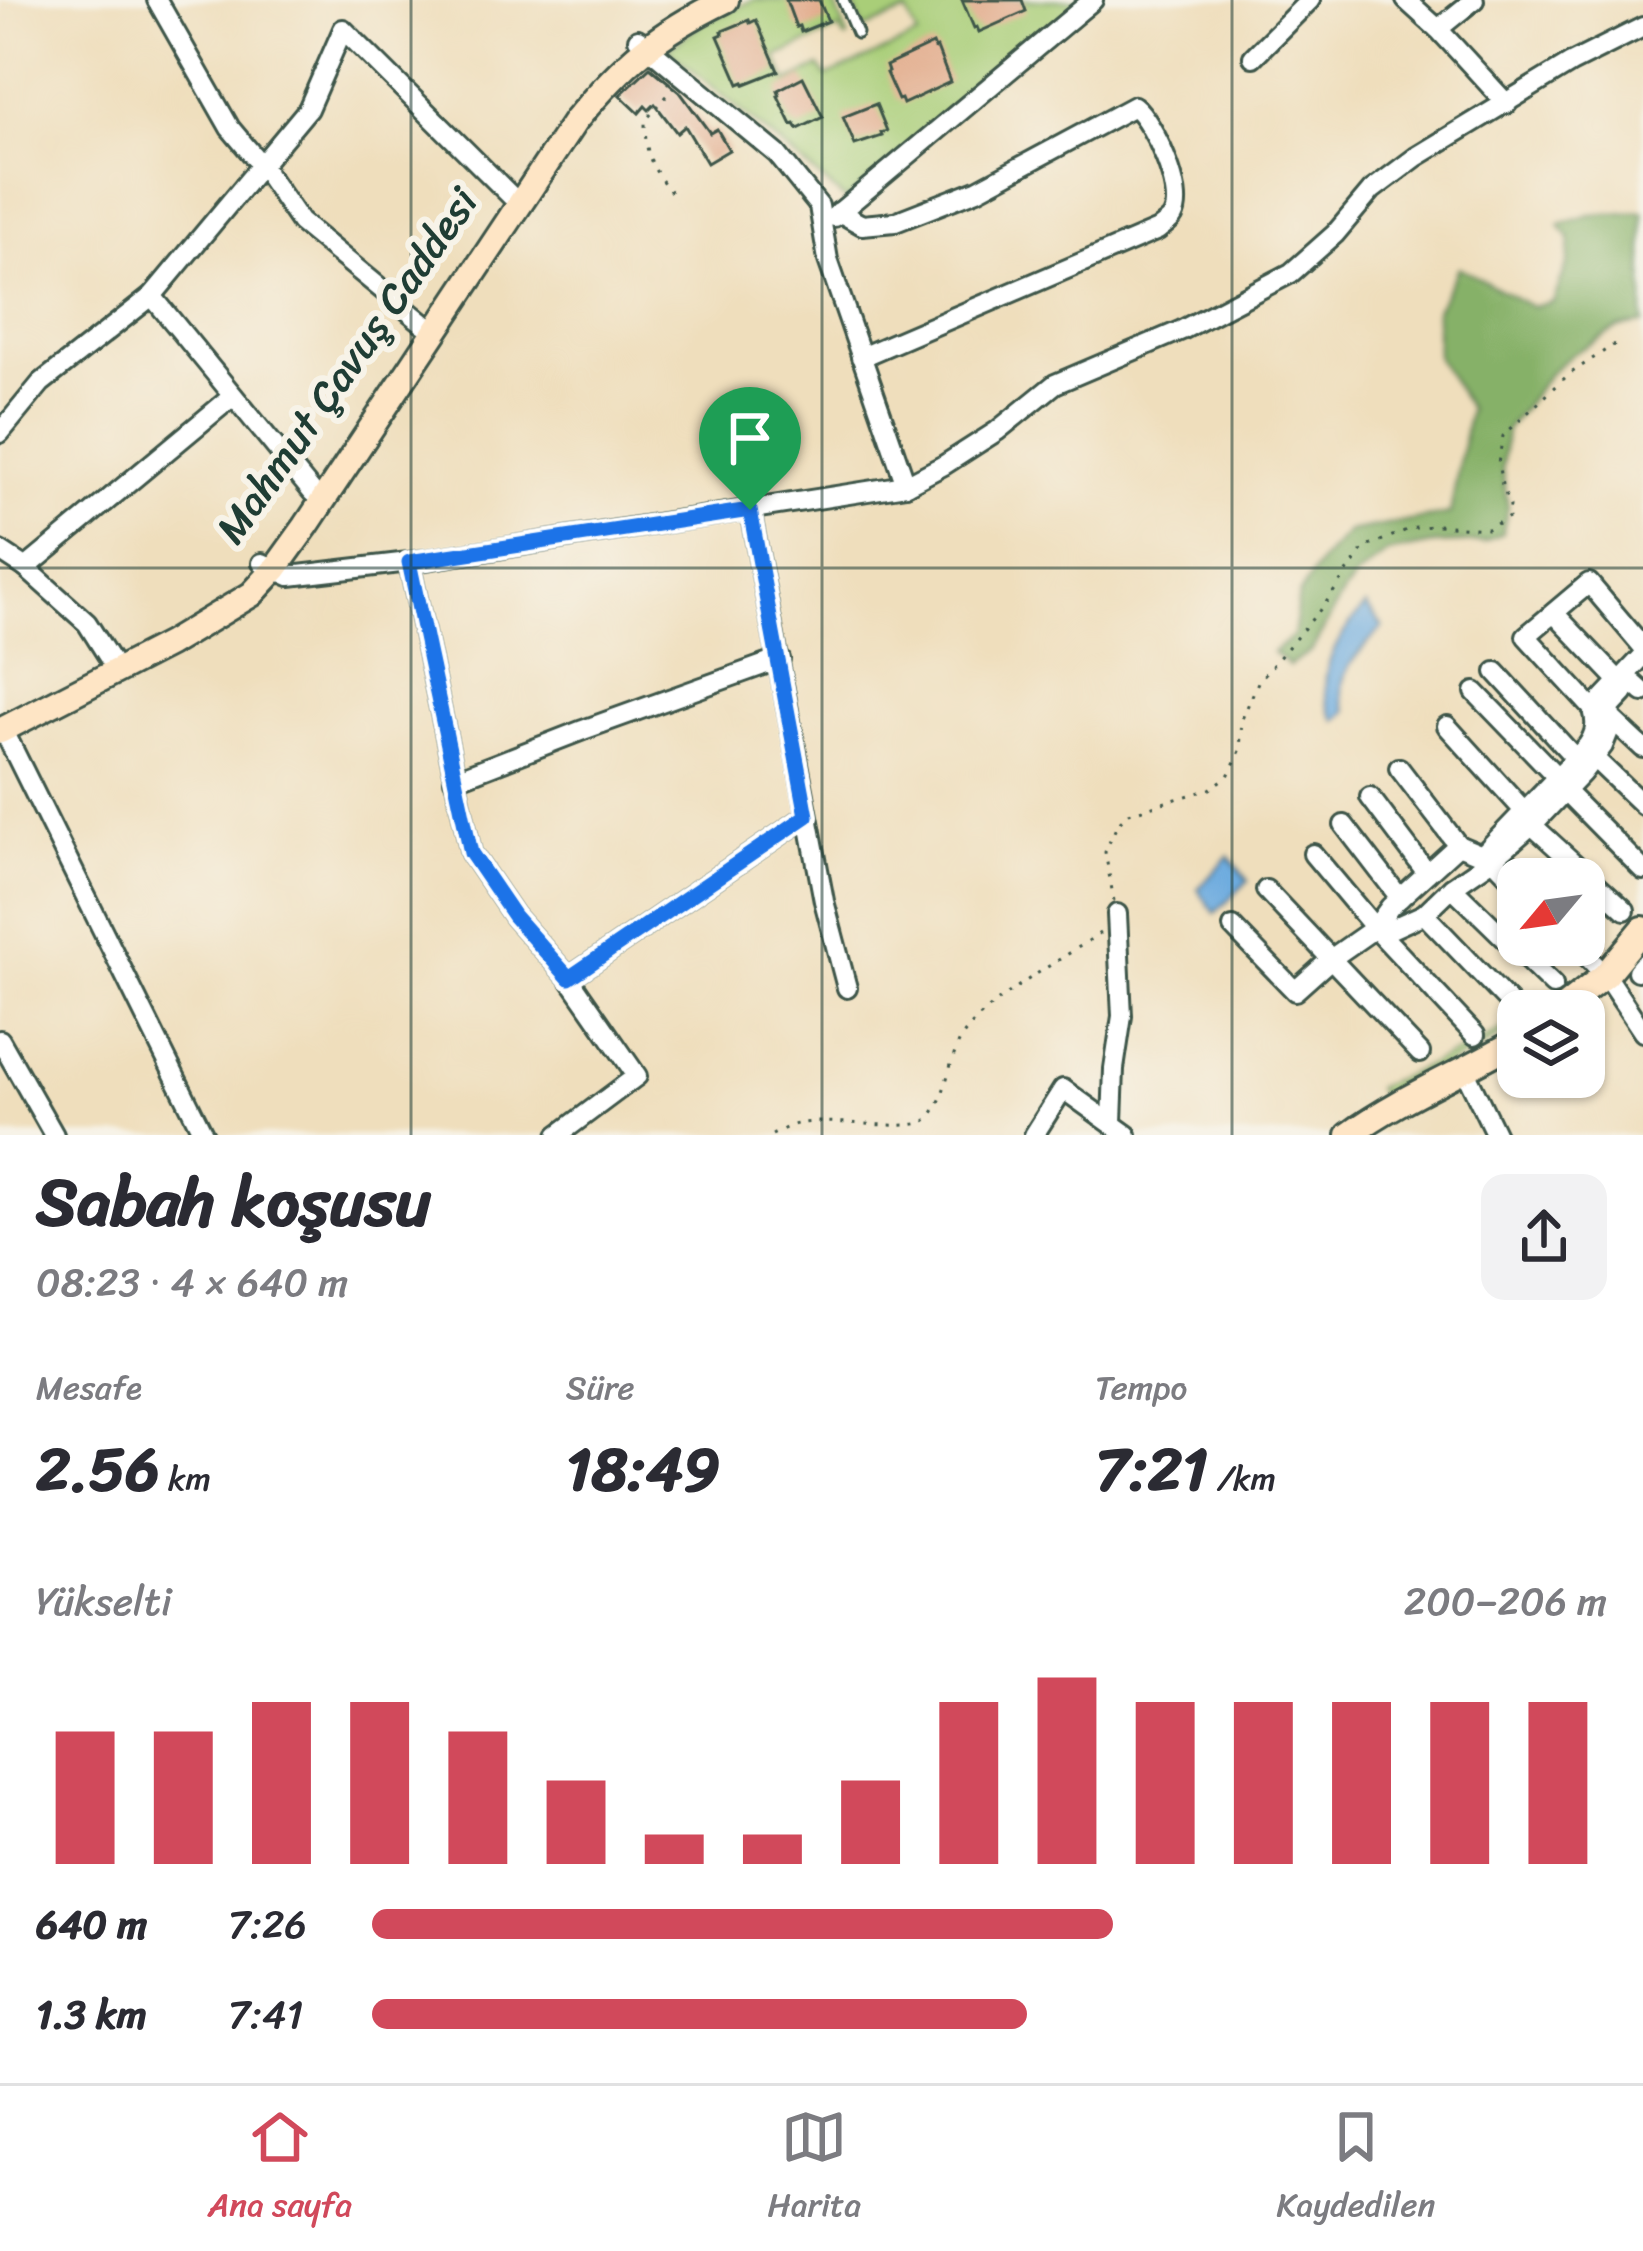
<!DOCTYPE html>
<html lang="tr">
<meta charset="utf-8">
<style>
:root{--surface:#fff;--page:#f2f2f3;--text:#2b2b33;--muted:#7c7c81;--line:#e1e1e2;--accent:#d1495b}
body{margin:0;font-family:Sriracha,sans-serif;background:var(--page);color:var(--text);height:100vh;display:flex;flex-direction:column;font-size:45px;white-space:nowrap}
*{box-sizing:border-box;margin:0}
p{font-size:39px;color:var(--muted)}
.icon{flex:none;width:66px;height:66px;fill:none;stroke:currentColor;stroke-width:2;stroke-linecap:round;stroke-linejoin:round}
.map{position:relative;height:1135px;overflow:hidden}
.drawer{display:flex;flex-direction:column;background:var(--surface);flex:1}
.drawer>*{flex:none}
.needle{width:78px;rotate:241deg}
.buttons{position:absolute;left:1497px;top:858px;display:grid;gap:24px}
.buttons a{display:grid;place-items:center;width:108px;height:108px;border-radius:24px;background:var(--surface);box-shadow:0 3px 9px #0004;font-size:60px}
.pin{position:absolute;display:grid;place-items:center;width:102px;height:102px;color:#fff;margin:-123px -51px;border-radius:50% 50% 50% 0;rotate:-45deg;box-shadow:0 0 12px #0007}
.pin .icon{rotate:45deg}
.round{display:grid;place-items:center;flex:none;width:126px;height:126px;border-radius:24px;background:var(--page)}
.headline{display:flex;align-items:center;justify-content:space-between;height:204px;padding:0 36px}
h1{font-size:66px;font-weight:700;line-height:90px}
.metrics{display:grid;grid-template-columns:repeat(3,1fr);gap:18px;height:204px;padding:12px 36px}
.metrics div{display:grid;align-content:center}
.metrics b{font-size:60px;font-weight:700}
.metrics small{font-size:33px;font-weight:400}
.metrics p{font-size:33px}
.chart{height:336px;padding:24px 36px}
.chart p{display:flex;justify-content:space-between}
.chart svg{width:100%;height:216px;margin-top:12px;stroke:var(--accent);stroke-width:6}
ul{padding:0 36px;list-style:none;font-size:39px}
li{display:grid;grid-template-columns:192px 144px 1fr;align-items:center;height:90px}
li i{height:30px;border-radius:15px;background:var(--accent)}
.tab-bar{display:flex;justify-content:space-around;align-items:center;height:168px;border-top:3px solid var(--line);background:var(--surface);font-size:33px;color:var(--muted)}
.tab-bar a{display:grid;justify-items:center;gap:6px}
.tab-bar .active{color:var(--accent)}
.map>svg:first-child{display:block}
.green{fill:#a9ce78;stroke:#648656;stroke-width:3}
.forest{fill:#86b168;stroke:#52774e;stroke-width:3}
.water{fill:#6dabdf;stroke:#46748a;stroke-width:3}
.building{fill:#e2ac8c}
.lines{fill:none;stroke-linecap:round;stroke-linejoin:round}
.lane-casing{stroke:#3e5548;stroke-width:15}
.street-casing{stroke:#3e5548;stroke-width:24}
.secondary-casing{stroke:#3e5548;stroke-width:30}
.path{stroke:#3e5548;stroke-width:3;stroke-dasharray:3 9;stroke-linecap:butt}
.lane{stroke:#fff;stroke-width:9}
.street{stroke:#fff;stroke-width:18}
.secondary{stroke:#fee5c5;stroke-width:24}
.route-casing{stroke:#fff;stroke-width:24}
.route{stroke:#1a73e8;stroke-width:15}
.grid{fill:none;stroke:#1f3d34;stroke-width:3;stroke-opacity:0.55}
.labels{text-anchor:middle;stroke-width:12;stroke-linejoin:round;paint-order:stroke}
.street-label{font-size:42px;fill:#1f3d34;stroke:#f7f3e8}
</style>
<div class="map">
<svg width="1643" height="1135" viewBox="0 0 1643 1135">
<rect width="100%" height="100%" fill="#f7f3e8"/>
<filter id="ink" filterUnits="userSpaceOnUse"><feTurbulence type="fractalNoise" baseFrequency=".00833" numOctaves="2"/><feDisplacementMap in="SourceGraphic" scale="24" xChannelSelector="R" yChannelSelector="G"/><feConvolveMatrix kernelMatrix="1 2 1 2 8 2 1 2 1" color-interpolation-filters="sRGB"/></filter>
<filter id="wash" filterUnits="userSpaceOnUse"><feTurbulence type="fractalNoise" baseFrequency=".004" numOctaves="4" result="noise"/><feDisplacementMap in="SourceGraphic" scale="48" xChannelSelector="R" yChannelSelector="G"/><feGaussianBlur stdDeviation="2.7" result="paint"/><feColorMatrix in="noise" values="0 0 0 0 0 0 0 0 0 0 0 0 0 0 0 0 0 1.4 0 .05"/><feComposite in="paint" operator="in"/></filter>
<g filter="url(#wash)">
<rect width="100%" height="100%" fill="#efdebc"/>
<g class="green">
<polygon points="753,0 833,0 848,37 845,39 839,29 776,57 787,82 820,67 826,77 918,36 907,12 864,29 851,0 1085,0 846,200 668,49 702,24"/>
<polygon points="1518,1021 1518,1026 1475,1051 1381,1097 1376,1088 1473,1046"/>
</g>
<polygon class="forest" points="1643,212 1643,324 1620,327 1572,354 1550,372 1506,430 1502,469 1508,507 1502,533 1484,542 1433,544 1387,553 1358,575 1344,592 1312,650 1289,666 1273,652 1293,636 1299,595 1321,561 1348,532 1450,514 1469,409 1437,357 1436,310 1459,267 1532,307 1553,302 1568,263 1570,238 1559,225 1590,215"/>
<g class="water">
<path d="M1366,606L1383,627C1360,651 1330,676 1347,711L1336,721C1310,681 1336,637 1366,606Z"/>
<polygon points="1229,856 1248,881 1215,913 1198,889"/>
</g>
<g id="blocks">
<g class="building">
<polygon points="786,0 819,0 828,21 801,32 799,26 796,27"/>
<polygon points="962,0 1022,0 1026,11 979,32 977,27 974,28"/>
<polygon points="749,20 750,23 756,20 778,71 745,84 744,82 739,84 718,36 723,34 722,31"/>
<polygon points="933,44 935,49 937,48 950,82 903,104 901,99 898,100 886,73 888,72 886,66"/>
<polygon points="650,67 680,92 710,133 717,129 729,150 707,163 685,126 677,133 655,104 649,110 645,106 639,113 620,95"/>
<polygon points="803,77 823,117 798,129 795,124 792,125 778,96 780,95 778,90"/>
<polygon points="876,104 887,131 881,133 882,136 855,145 843,117"/>
</g>
</g>
</g>
<g filter="url(#ink)">
<use href="#blocks" fill-opacity="0" stroke="#3e5548" stroke-width="3"/>
<g class="lines">
<defs>
<polyline id="lane" points="843,0 857,33"/>
<g id="street">
<polyline points="157,0 230,128 261,165 300,222 424,324"/>
<polyline points="1406,0 1438,29 1507,104"/>
<polyline points="1438,29 1474,0"/>
<polyline points="638,39 777,154 819,206 828,260 906,485"/>
<polyline points="1253,57 1310,0"/>
<path d="M839,212L862,225L895,222L977,190L1134,106C1153,121 1186,193 1173,216C1170,222 1163,225 1158,230L861,357"/>
<polyline points="834,217 1093,0"/>
<polyline points="152,296 308,109 343,29 511,196"/>
<polyline points="0,433 41,383 152,296 313,493"/>
<polyline points="750,510 824,901 847,988"/>
<polyline points="0,551 26,568 87,623 111,661"/>
<polyline points="409,562 471,853 514,916 569,978 807,816"/>
<polyline points="262,563 290,576 426,560 906,485 944,465 997,431 1055,384 1182,330 1291,273 1335,234 1372,190 1416,157 1571,63 1643,27"/>
<polyline points="26,568 233,396"/>
<polyline points="1554,613 1619,681"/>
<polyline points="1496,672 1576,759"/>
<polyline points="1633,683 1643,692"/>
<polyline points="1475,692 1558,778"/>
<polyline points="1593,709 1526,636 1589,583 1643,647"/>
<polyline points="1610,717 1643,748"/>
<polyline points="1447,726 1525,812"/>
<polyline points="3,729 204,1135"/>
<polyline points="1594,758 1643,805"/>
<polyline points="1399,768 1458,845"/>
<polyline points="454,780 583,730 780,659"/>
<polyline points="1565,791 1643,870"/>
<polyline points="1370,797 1427,873"/>
<polyline points="1531,824 1625,910"/>
<polyline points="1344,825 1400,898"/>
<polyline points="1313,854 1375,928 1475,1035"/>
<polyline points="1493,859 1518,885"/>
<polyline points="1452,887 1553,985"/>
<polyline points="1266,890 1420,1053"/>
<polyline points="1424,914 1518,1012"/>
<path d="M1233,927L1295,991L1332,958L1375,928L1390,907L1458,845L1482,855L1587,746C1596,733 1597,724 1593,709L1643,656"/>
<polyline points="1375,928 1391,929 1424,914 1452,887 1493,859 1536,821 1582,773 1603,746 1609,731 1611,707 1624,693"/>
<polyline points="1576,945 1605,975 1643,1032"/>
<polyline points="1637,971 1643,964"/>
<polyline points="0,1040 54,1135"/>
<polyline points="1465,1071 1496,1135"/>
<polyline points="1112,1122 1114,1069 1122,1016 1117,914"/>
<polyline points="558,1135 637,1076 569,978"/>
<polyline points="1034,1135 1063,1089 1127,1135"/>
</g>
<g id="secondary">
<path d="M0,731L169,644L252,594L275,569L306,526L575,121C624,62 656,34 726,0"/>
<polyline points="1559,1011 1605,975 1643,929"/>
<path d="M1349,1135C1401,1097 1462,1073 1518,1040"/>
</g>
</defs>
<use href="#lane" class="lane-casing"/>
<use href="#street" class="street-casing"/>
<use href="#secondary" class="secondary-casing"/>
<g class="path">
<path d="M671,192C651,168 645,153 645,121L672,90"/>
<polyline points="1114,901 1105,852 1118,823 1129,813 1210,789 1228,776 1240,751 1242,719 1258,682 1325,604 1364,548 1409,529 1437,525 1487,529 1509,517 1510,506 1502,485 1498,463 1503,436 1568,375 1615,344"/>
<path d="M772,1135C780,1131 788,1126 797,1124C826,1117 908,1132 925,1121C948,1105 947,1053 967,1030C1001,991 1057,963 1100,933"/>
</g>
<use href="#lane" class="lane"/>
<use href="#street" class="street"/>
<use href="#secondary" class="secondary"/>
</g>
</g>
<g class="lines" filter="url(#ink)">
<defs>
<polygon id="route" points="750,510 807,816 569,978 514,916 471,853 409,562"/>
</defs>
<use href="#route" class="route-casing"/>
<use href="#route" class="route"/>
</g>
<path class="grid" d="M411,0V1135M822,0V1135M1232,0V1135M0,568H1643"/>
<g class="labels">
<g class="street-label">
<text transform="translate(346 365) rotate(-55)" y="15">Mahmut Çavuş Caddesi</text>
</g>
</g>
</svg>
<div class="buttons">
<a><svg class="needle" viewBox="-14 -14 28 28"><path d="M0-13l5 13h-10z" fill="#e53935"/><path d="M0 13l5-13h-10z" fill="#7c7c81"/></svg></a>
<a><svg class="icon" aria-label="layers" viewBox="0 0 24 24"><path d="M12 4l9 5-9 5-9-5zM3 14l9 5 9-5"/></svg></a>
</div>
<div class="pin" style="left:750px;top:510px;background:#1e9e55"><svg class="icon" aria-label="arrive" viewBox="0 0 24 24"><path d="M6 21V4h12l-3 4 3 4H6"/></svg></div>
</div>
<section class="drawer">
<div class="headline"><div><h1>Sabah koşusu</h1><p>08:23 · 4 × 640 m</p></div><a class="round"><svg class="icon" aria-label="share" viewBox="0 0 24 24"><path d="M12 15V3M7 8l5-5 5 5M5 13v7h14v-7"/></svg></a></div>
<div class="metrics">
<div><p>Mesafe</p><b>2.56<small> km</small></b></div>
<div><p>Süre</p><b>18:49</b></div>
<div><p>Tempo</p><b>7:21<small> /km</small></b></div>
</div>
<div class="chart"><p><span>Yükselti</span>200–206 m</p>
<svg viewBox="0 0 160 44" preserveAspectRatio="none"><path d="M5 44V17M15 44V17M25 44V11M35 44V11M45 44V17M55 44V27M65 44V38M75 44V38M85 44V27M95 44V11M105 44V6M115 44V11M125 44V11M135 44V11M145 44V11M155 44V11"/></svg>
</div>
<ul>
<li><b>640 m</b>7:26<i style="width:60%"></i></li>
<li><b>1.3 km</b>7:41<i style="width:53%"></i></li>
</ul>
</section>
<nav class="tab-bar">
<a class="active"><svg class="icon" aria-label="home" viewBox="0 0 24 24"><path d="M3 11l9-7 9 7M6 9v11h12V9"/></svg>Ana sayfa</a>
<a><svg class="icon" aria-label="map" viewBox="0 0 24 24"><path d="M3 6l6-2 6 2 6-2v14l-6 2-6-2-6 2zM9 4v14M15 6v14"/></svg>Harita</a>
<a><svg class="icon" aria-label="saved" viewBox="0 0 24 24"><path d="M7 4h10v16l-5-4-5 4z"/></svg>Kaydedilen</a>
</nav>
